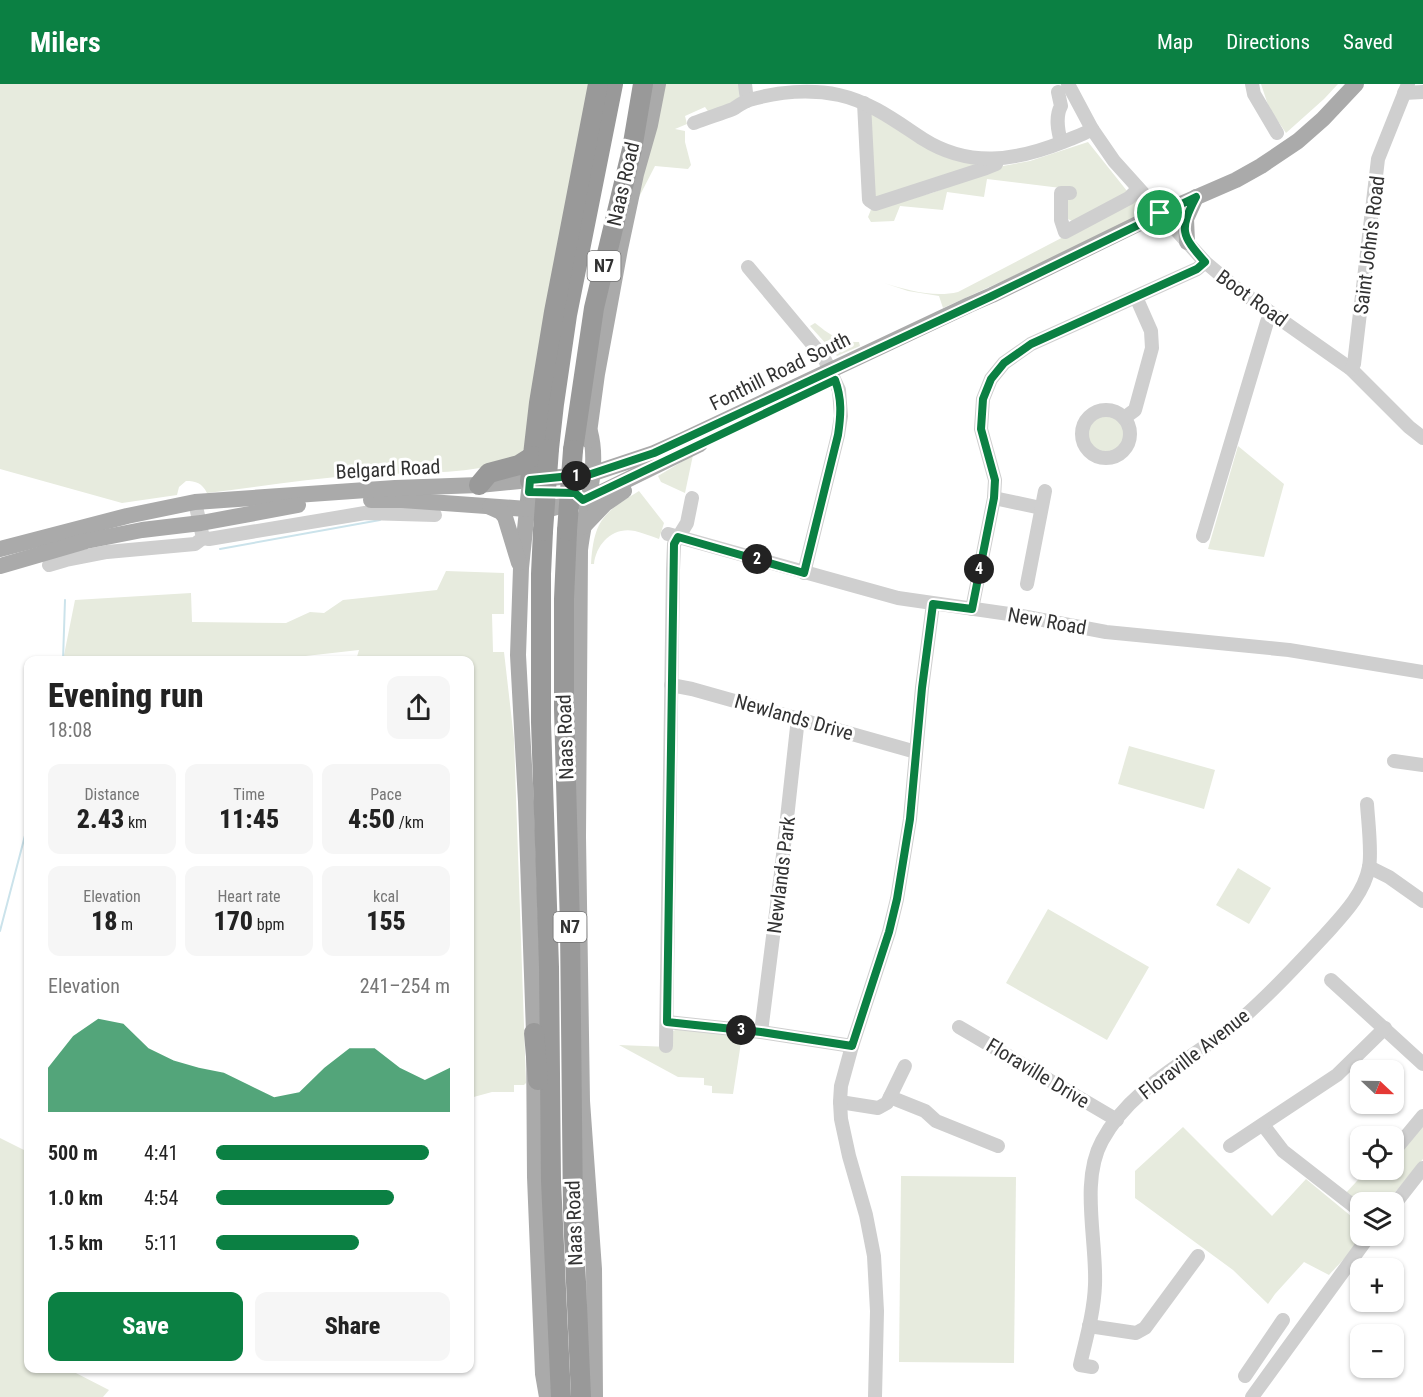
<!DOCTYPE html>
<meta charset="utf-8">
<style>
:root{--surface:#fff;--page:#f6f6f6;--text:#222;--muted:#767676;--accent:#0b8043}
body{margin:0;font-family:"Roboto Condensed",sans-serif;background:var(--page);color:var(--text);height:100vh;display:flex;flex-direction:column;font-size:22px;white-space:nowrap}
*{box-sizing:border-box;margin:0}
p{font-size:20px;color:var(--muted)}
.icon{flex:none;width:33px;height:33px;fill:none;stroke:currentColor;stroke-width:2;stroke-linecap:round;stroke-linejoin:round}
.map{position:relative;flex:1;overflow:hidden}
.panel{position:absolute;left:24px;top:572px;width:450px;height:717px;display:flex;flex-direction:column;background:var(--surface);border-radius:12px;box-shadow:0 2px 4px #0004}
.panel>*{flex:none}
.needle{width:39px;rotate:112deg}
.tools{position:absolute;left:1350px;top:976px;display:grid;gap:12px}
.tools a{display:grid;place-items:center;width:54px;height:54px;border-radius:12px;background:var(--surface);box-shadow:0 2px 4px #0004;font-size:30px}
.pin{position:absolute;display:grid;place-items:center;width:51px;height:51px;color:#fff;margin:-26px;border:3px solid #fff;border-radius:50%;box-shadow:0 2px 6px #0007}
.km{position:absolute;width:30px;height:30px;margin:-15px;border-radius:50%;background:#222;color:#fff;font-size:16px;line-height:30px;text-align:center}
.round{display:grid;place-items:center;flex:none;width:63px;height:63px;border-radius:12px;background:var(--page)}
.headline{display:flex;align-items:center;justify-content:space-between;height:102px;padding:0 24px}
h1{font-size:33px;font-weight:800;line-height:45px}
.stats{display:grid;grid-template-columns:repeat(3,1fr);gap:9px;height:102px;padding:6px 24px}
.stats div{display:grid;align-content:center;border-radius:12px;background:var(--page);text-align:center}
.stats b{font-size:26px;font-weight:800}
.stats small{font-size:16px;font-weight:400}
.stats p{font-size:16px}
.chart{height:168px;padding:12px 24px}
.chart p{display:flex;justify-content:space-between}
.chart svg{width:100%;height:108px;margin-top:6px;fill:var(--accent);opacity:.7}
.primary-button{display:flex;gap:12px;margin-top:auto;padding:12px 24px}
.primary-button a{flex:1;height:69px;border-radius:12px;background:var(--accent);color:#fff;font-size:24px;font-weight:800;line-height:69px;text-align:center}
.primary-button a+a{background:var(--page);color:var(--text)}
ul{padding:0 24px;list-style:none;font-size:20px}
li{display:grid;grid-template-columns:96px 72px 1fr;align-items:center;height:45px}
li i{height:15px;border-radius:8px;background:var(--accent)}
header{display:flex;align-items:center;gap:36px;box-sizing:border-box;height:84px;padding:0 30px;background:var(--accent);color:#fff}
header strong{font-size:28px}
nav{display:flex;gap:33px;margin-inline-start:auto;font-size:21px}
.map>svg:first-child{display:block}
.green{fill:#e7ebde}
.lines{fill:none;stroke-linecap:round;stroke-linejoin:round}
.stream{stroke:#cbe3eb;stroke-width:2}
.minor{stroke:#cfcfcf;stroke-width:14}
.major{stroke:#aaa;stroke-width:16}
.highway{stroke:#999;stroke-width:20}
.highway-bridge{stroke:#999;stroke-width:20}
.route-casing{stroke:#fff;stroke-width:12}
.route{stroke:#0b8043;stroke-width:8}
.labels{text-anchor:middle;stroke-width:6;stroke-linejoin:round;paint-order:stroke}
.shield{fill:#fff;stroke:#707070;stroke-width:1.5}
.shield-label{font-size:18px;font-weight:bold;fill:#323232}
.street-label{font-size:20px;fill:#323232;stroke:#fff}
</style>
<header>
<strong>Milers</strong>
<nav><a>Map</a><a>Directions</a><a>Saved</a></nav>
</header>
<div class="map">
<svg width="1423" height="1313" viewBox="0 0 1423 1313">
<rect width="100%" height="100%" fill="#fff"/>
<g class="green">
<path d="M0,0H591L524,365C503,394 393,388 358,391C307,395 257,403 207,409C202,399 196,397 186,397L179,403L177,411L122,419L0,385Z"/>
<polygon points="659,0 741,0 739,14 710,30 705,23 685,32 687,40 675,45 685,47 685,58 691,81 688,85 655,82 638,115"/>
<polygon points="1261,0 1338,0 1324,15 1286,49 1269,24"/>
<polygon points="867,23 986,80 881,116 874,112"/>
<polygon points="1088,58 1127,107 1126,110 1072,137 1064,133 1069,105 987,95 984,113 947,108 943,126 900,122 894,137 871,138 868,133 872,123 932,109 1003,82 1030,77"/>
<path d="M1136,115L1148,131L943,224L939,212L908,207L884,199C907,206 934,214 958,208Z"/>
<path d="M815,239C829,250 840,259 859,258L860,262L837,272L810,242Z"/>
<circle cx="1106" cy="350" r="19"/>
<polygon points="1238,362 1284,400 1264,473 1208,465"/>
<polygon points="693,371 685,409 661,398 658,392"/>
<path d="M639,407L664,439L659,455C651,452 643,449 635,447C613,442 596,460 594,480H591C594,436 603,429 639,407Z"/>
<polygon points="446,487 504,489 504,530 492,530 493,568 504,568 514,655 526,999 524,1001 514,1001 514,1008 492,1008 470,1014 470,576 356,576 359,566 270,576 63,576 75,516 191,509 192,538 286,539 310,528 324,529 343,516 437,506"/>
<polygon points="1129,662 1215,686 1204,725 1118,700"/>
<polygon points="1238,784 1271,804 1249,840 1216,821"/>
<polygon points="1048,825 1149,883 1107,956 1006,899"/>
<polygon points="682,943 742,952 733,1010 712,1009 712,1002 704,1001 704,994 678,993 619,961 670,963 673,947"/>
<polygon points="1423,1037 1423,1075 1386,1119 1360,1119 1345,1110 1367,1086 1382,1086 1386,1089 1389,1086 1394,1086 1395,1080 1394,1073"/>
<path d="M1183,1043L1272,1132L1306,1095L1357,1137C1368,1156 1341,1177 1329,1191L1304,1178L1275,1210L1268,1220L1233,1186L1135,1114V1087Z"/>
<polygon points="0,1054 28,1068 28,1284 71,1284 70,1286 109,1306 103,1313 0,1313"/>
<polygon points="901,1092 1016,1093 1014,1279 899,1278"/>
</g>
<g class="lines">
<g class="stream">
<polyline points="220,465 380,436"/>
<polyline points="63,576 65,516"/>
<polyline points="0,847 28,740"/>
</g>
<g class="minor">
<polyline points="745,0 747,17"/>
<polyline points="1068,0 1092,45 1114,77 1205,178 1236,204 1351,285 1409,343 1423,354"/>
<polyline points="1252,0 1254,10 1277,49"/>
<path d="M1058,8L1061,22C1055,33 1058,47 1061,58"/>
<polyline points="1404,9 1423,8"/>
<polyline points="864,19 869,116 875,120 986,84 996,80 997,77"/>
<path d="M694,39C707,34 720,30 733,25C738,22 743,18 749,16C777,8 810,5 839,11C871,18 897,38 923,55C969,84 1015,77 1063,58C1072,54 1083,51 1092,45"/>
<polyline points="1070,109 1061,109 1061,136 1065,148 1129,114 1138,105"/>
<polyline points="748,183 824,274 839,306 841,332 838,351 804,489"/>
<polyline points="1351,285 1354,280 1378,75 1408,0"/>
<circle cx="1106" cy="350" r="24"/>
<polyline points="1124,334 1135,326 1152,264 1151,247 1136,213"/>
<polyline points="994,414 1041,424"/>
<polyline points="668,450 898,514 1016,531 1106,548 1289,566 1423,588"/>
<polyline points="1203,452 1267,238 1271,229"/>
<polyline points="203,454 209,455 365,429 435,431"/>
<polyline points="49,481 66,476 107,468 195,460 203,454 195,418"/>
<polyline points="1027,500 1045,407"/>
<polyline points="972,525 994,414 995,396 981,345 983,315 991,295 1004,279 1031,260 1197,185 1205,178"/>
<polyline points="671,601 692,605 916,668"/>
<polyline points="1394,677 1423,681"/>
<polyline points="1369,783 1389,793 1423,817"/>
<polyline points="1331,896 1423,980"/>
<polyline points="667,938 761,948 852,962"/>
<polyline points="959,943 1117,1036"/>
<polyline points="761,948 781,789 798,634"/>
<polyline points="666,962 673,486 674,460 687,439 692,414"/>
<polyline points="890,1013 925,1027 936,1037 998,1062"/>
<polyline points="840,1018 878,1024 887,1019 905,982"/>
<polyline points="1263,1041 1283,1067 1360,1127"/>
<polyline points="1230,1062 1337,991 1385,944"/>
<polyline points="1394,1067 1423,1032"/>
<polyline points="1394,1121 1423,1084"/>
<polyline points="1089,1242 1136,1249 1145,1244 1198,1172"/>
<path d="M1092,1283L1080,1281C1086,1255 1094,1228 1095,1201C1097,1157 1080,1097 1102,1057C1131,1002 1192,976 1238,938C1269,911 1297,881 1325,851C1342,832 1364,810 1369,783C1372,769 1368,736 1367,720"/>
<polyline points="1245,1292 1283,1236"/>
<polyline points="875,1313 877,1227 874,1172 866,1131 849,1072 841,1035 840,1018 841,1002 852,962 889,848 897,815 910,735 922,604 933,520"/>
<polyline points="1252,1313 1369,1152"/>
</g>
<g class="major">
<polyline points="1187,158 1186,135 1196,113"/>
<path d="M590,348C600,384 584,429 580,466L578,753L582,1017L594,1185L595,1313"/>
<polyline points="588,356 597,290 620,165 636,90 650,41 658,0"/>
<polyline points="530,397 521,484 518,571 526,718 534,949 535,1093 543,1290 547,1313"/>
<polyline points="371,416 402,416 527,425 553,424 590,414 700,360"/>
<polyline points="490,423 501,428 505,433 519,479"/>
<polyline points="583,443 605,420 624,407"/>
<polyline points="0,465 127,432 195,418 395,404 479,401 591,390 654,369 683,356 969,221 992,211 1160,129 1236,96 1261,82 1298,57 1323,35 1356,0"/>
<polyline points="0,482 86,457 142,446 201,439 298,421"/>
</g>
<g class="highway">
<polyline points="549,365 554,320 567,231 613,0"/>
<polyline points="573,366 594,224 632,65 643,0"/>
<polyline points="530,397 539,319 554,228 598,0"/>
<polyline points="479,401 489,389 519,381 533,372"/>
<polyline points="543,447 541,490 541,638 549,883 551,1097 561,1313"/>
<polyline points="567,447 564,515 564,625 570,843 573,1129 581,1313"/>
<polyline points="534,949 538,996"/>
</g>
<g class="highway-bridge">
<polyline points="543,447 549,365"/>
<polyline points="567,447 573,366"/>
</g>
</g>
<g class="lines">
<defs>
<path id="route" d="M1196,113C1179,146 1181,151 1205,178L1197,185L1031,260L1004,279L991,295L983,315L981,345L995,396L994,414L973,520L972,525L933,520L922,604L910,735L897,815L889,848L852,962L761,948L667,938L674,460L678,453L804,489L838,351C841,331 842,315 835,296L583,416L575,409L529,408L530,396L591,390L654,369L992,212Z"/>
</defs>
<use href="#route" class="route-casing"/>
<use href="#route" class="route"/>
</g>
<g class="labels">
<g class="shield">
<rect x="587.5" y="167" width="33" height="30" rx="4.5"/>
<rect x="553.5" y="828" width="33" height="30" rx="4.5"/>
</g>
<g class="shield-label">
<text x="604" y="188">N7</text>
<text x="570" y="849">N7</text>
</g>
<g class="street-label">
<text transform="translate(623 100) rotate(-77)" y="7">Naas Road</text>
<text transform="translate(1369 161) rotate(-83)" y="7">Saint John's Road</text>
<text transform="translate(1252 214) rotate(36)" y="7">Boot Road</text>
<text transform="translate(780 287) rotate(-26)" y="7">Fonthill Road South</text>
<text transform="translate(388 385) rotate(-3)" y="7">Belgard Road</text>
<text transform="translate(1047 537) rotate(10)" y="7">New Road</text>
<text transform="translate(794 633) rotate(16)" y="7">Newlands Drive</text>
<text transform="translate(565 653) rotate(-92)" y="7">Naas Road</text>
<text transform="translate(781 791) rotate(-83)" y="7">Newlands Park</text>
<text transform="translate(1194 970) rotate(-38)" y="7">Floraville Avenue</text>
<text transform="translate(1038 989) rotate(31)" y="7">Floraville Drive</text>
<text transform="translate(574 1139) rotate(-92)" y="7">Naas Road</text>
</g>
</g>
</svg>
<div class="tools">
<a><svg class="needle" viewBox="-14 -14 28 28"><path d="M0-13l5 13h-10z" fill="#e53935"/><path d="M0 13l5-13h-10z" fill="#767676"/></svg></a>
<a><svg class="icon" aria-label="locate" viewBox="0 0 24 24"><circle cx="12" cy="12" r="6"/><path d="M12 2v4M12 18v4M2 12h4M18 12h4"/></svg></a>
<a><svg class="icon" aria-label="layers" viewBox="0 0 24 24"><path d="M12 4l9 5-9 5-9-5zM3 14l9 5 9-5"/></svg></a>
<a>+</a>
<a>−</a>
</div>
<div class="pin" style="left:1160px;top:129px;background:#1e9e55"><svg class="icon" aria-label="arrive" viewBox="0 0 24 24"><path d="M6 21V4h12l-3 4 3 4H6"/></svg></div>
<b class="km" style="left:576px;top:392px">1</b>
<b class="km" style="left:757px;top:475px">2</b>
<b class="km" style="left:741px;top:946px">3</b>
<b class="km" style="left:979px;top:485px">4</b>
<section class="panel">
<div class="headline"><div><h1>Evening run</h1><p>18:08</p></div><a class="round"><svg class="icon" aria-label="share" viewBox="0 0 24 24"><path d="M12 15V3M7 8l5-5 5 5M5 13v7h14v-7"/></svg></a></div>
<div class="stats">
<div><p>Distance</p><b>2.43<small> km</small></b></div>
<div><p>Time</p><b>11:45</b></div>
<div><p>Pace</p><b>4:50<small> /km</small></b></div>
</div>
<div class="stats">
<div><p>Elevation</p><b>18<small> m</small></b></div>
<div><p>Heart rate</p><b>170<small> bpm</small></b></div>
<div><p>kcal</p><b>155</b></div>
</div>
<div class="chart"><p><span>Elevation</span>241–254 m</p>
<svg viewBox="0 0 160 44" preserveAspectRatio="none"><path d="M0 44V26L10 13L20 6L30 8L40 18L50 23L60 26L70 28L80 33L90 38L100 36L110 26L120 18L130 18L140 26L150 31L160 26V44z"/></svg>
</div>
<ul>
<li><b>500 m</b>4:41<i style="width:91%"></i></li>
<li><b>1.0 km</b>4:54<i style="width:76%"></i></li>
<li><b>1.5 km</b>5:11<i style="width:61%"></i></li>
</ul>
<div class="primary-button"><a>Save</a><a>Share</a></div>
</section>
</div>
